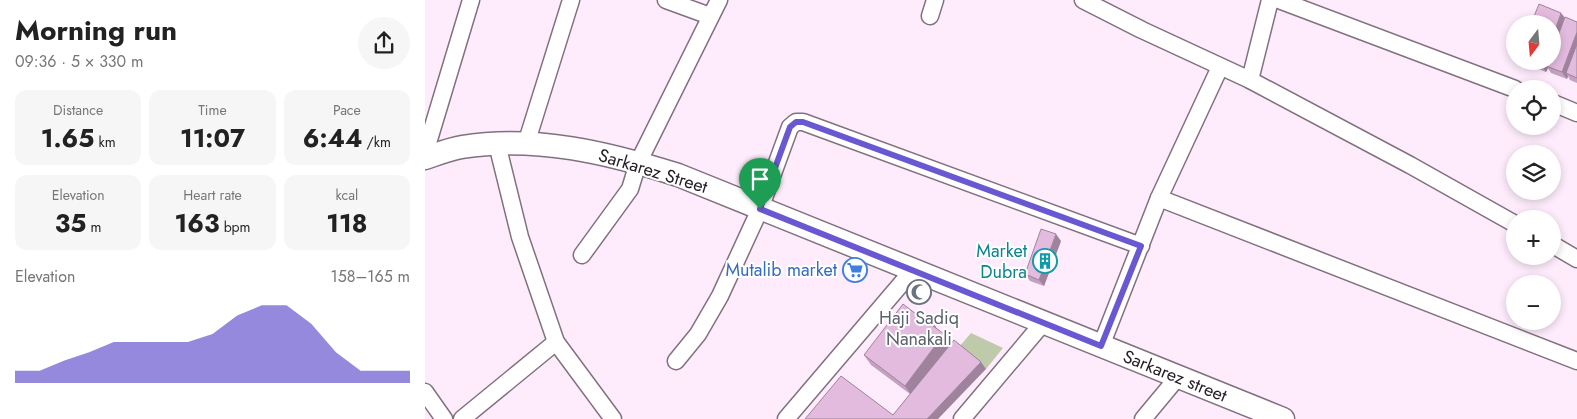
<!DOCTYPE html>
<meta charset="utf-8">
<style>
:root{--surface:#fff;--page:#f6f6f6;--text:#222;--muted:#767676;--accent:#6958d1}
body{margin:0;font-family:Jost,sans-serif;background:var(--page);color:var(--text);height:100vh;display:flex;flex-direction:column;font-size:19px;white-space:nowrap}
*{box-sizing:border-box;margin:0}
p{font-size:16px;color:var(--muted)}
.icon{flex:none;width:28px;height:28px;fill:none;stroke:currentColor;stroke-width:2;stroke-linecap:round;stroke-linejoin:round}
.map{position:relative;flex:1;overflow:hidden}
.details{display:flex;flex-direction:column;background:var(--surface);width:425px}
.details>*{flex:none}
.needle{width:32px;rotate:196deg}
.fabs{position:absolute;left:1081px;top:15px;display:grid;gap:10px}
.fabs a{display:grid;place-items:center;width:55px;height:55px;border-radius:50%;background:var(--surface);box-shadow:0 2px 8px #0003;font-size:25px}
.pin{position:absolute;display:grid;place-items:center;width:42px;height:42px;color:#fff;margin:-51px -21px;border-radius:50% 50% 50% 0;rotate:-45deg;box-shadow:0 0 5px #0007}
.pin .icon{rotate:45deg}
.round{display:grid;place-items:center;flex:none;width:52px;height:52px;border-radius:26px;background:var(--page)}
.headline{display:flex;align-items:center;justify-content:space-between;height:85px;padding:0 15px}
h1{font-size:28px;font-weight:700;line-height:38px}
.stats{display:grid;grid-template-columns:repeat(3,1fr);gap:8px;height:85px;padding:5px 15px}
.stats div{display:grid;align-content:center;border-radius:12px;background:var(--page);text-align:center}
.stats b{font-size:25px;font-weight:700}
.stats small{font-size:14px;font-weight:400}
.stats p{font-size:14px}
.chart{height:140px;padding:10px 15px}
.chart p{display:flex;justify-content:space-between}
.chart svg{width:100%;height:90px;margin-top:5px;fill:var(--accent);opacity:.7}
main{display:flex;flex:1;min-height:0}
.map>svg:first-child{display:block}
.green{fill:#bfcaaa}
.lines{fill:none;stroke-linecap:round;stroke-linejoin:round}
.minor-casing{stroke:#81717f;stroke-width:19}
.secondary-casing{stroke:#81717f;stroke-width:25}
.minor{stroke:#fff;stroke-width:16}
.secondary{stroke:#fff;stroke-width:22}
.wall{fill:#c3a1c0}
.shaded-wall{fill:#9f839c}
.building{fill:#e3bbdf;stroke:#9f839c}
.route-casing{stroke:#fff;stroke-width:10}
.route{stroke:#6958d1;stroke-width:6}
.labels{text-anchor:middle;stroke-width:4;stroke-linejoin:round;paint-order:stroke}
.street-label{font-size:18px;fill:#231d23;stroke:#fff}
.culture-label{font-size:18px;fill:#0d838f;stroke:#fff;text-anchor:end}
.shop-label{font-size:18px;fill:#366cbe;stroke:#fff;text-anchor:end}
.worship-label{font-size:18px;fill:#5b616d;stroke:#fff}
</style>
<main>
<section class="details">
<div class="headline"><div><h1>Morning run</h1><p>09:36 · 5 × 330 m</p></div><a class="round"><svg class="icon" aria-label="share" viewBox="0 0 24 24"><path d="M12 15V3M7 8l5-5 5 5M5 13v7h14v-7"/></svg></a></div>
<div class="stats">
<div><p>Distance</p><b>1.65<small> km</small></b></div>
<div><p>Time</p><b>11:07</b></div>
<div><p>Pace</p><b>6:44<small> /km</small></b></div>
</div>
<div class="stats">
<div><p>Elevation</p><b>35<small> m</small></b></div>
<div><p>Heart rate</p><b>163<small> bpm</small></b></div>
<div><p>kcal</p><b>118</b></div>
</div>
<div class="chart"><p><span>Elevation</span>158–165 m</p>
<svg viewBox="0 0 160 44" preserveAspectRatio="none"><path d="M0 44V38L10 38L20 33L30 29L40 24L50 24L60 24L70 24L80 20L90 11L100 6L110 6L120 15L130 29L140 38L150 38L160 38V44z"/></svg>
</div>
</section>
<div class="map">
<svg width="1152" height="419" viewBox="0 0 1152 419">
<rect width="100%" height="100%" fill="#feecfc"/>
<polygon class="green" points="546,333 578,348 561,369 534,347"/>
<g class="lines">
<defs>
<g id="minor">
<polyline points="241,0 285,16"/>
<polyline points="658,0 717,30 825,80 985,165 1090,224"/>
<polyline points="854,0 1090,89"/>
<polyline points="505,16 510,0"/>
<polyline points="825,80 845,0"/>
<polyline points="1128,103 1152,113"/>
<polyline points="72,144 95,237 131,342 188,419"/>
<polyline points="101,144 146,0"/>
<polyline points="0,153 46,0"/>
<polyline points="734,198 1152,361"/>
<polyline points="1128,245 1152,259"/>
<polyline points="157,255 205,189 213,163 294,0"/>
<polyline points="676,346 734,198 795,67"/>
<polyline points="251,361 273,334 295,296 335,209 365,127 371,122 378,122 716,246"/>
<polyline points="0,392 19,419"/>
<polyline points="37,419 131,342"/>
<polyline points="361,419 488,270"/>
<polyline points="537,419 618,323"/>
<polyline points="718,419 753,377"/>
</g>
<path id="secondary" d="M0,158C12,154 25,149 37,147C110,135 184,153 253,175L858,419"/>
</defs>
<use href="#minor" class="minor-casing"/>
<use href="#secondary" class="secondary-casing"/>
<use href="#minor" class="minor"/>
<use href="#secondary" class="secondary"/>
</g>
<g class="wall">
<polygon points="1140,17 1152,22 1152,83 1145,80 1143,76 1142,79 1126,73 1123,68 1121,72 1093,61 1128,61"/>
<polygon points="636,241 619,286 605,281 600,274"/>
<polygon points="491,314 511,328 526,344 519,352 561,369 468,415 485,394 446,365 439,355"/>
</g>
<g class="shaded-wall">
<polygon points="1136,13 1141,19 1128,55 1128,36"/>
<polygon points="1152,32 1152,51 1141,73 1143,76 1142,79 1137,72"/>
<polygon points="1118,61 1125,61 1121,66 1123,68 1121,72 1116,65"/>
<polygon points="631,234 636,241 619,286 614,280"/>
<polygon points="504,317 511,327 512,330 504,323"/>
<polygon points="519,334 526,344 487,396 480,386"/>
<polygon points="556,362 561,369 513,419 502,419"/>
</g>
<g class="building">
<polygon points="1114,4 1136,13 1128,36 1128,24 1106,24"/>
<polygon points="1140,17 1152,22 1152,32 1137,72 1121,66 1123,61 1128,61 1128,49"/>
<polygon points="1152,44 1152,78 1141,73"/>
<polygon points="1090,46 1090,55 1087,54"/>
<polygon points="1106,61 1118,61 1116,65"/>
<polygon points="616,229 631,234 614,280 600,274"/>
<polygon points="478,304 491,314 496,311 504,317 505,320 504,323 519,334 480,386 439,355"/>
<polygon points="529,340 556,362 502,419 380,419 416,376 468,415"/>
</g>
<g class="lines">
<defs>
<polygon id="route" points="371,122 378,122 716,246 676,346 335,209 365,127"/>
</defs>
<use href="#route" class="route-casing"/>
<use href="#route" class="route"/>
</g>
<defs>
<symbol id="building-ring" viewBox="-11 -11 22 22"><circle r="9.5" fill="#fff" stroke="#0f9aa8" stroke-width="1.5"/><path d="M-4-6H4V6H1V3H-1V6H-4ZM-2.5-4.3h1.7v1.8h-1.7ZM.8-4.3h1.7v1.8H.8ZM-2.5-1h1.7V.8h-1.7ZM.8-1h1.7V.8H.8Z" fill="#0f9aa8"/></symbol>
<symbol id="supermarket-ring" viewBox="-11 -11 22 22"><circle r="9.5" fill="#fff" stroke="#3f7fe0" stroke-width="1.5"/><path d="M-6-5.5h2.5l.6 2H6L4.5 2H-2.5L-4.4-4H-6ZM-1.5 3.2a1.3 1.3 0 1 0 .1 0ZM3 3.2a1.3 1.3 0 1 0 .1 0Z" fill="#3f7fe0"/></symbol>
<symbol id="mosque-ring" viewBox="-11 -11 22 22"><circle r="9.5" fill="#fff" stroke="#6b7280" stroke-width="1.5"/><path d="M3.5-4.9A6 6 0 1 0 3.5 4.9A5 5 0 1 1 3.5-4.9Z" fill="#6b7280"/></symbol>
</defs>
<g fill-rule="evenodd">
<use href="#building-ring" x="606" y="247" width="28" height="28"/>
<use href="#supermarket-ring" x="416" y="256" width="28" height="28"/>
<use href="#mosque-ring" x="480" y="278" width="28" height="28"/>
</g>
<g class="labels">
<g class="street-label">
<text transform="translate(228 171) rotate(17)" y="6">Sarkarez Street</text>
<text transform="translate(750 376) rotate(22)" y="6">Sarkarez street</text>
</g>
<g class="culture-label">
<text x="602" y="257">Market<tspan x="602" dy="21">Dubra</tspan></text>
</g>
<g class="shop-label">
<text x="412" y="276">Mutalib market</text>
</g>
<g class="worship-label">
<text x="494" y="324">Haji Sadiq<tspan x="494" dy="21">Nanakali</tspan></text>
</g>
</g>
</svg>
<div class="fabs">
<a><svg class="needle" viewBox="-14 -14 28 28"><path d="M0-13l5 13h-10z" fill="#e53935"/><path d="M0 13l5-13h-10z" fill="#767676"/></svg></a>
<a><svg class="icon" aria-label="locate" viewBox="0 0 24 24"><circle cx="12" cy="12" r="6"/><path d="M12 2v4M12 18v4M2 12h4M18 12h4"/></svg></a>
<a><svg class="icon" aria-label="layers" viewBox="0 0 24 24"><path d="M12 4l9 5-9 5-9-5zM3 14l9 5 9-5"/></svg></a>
<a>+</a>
<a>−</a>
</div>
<div class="pin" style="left:335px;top:209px;background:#1e9e55"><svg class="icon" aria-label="arrive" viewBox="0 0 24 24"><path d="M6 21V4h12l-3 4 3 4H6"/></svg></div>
</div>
</main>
